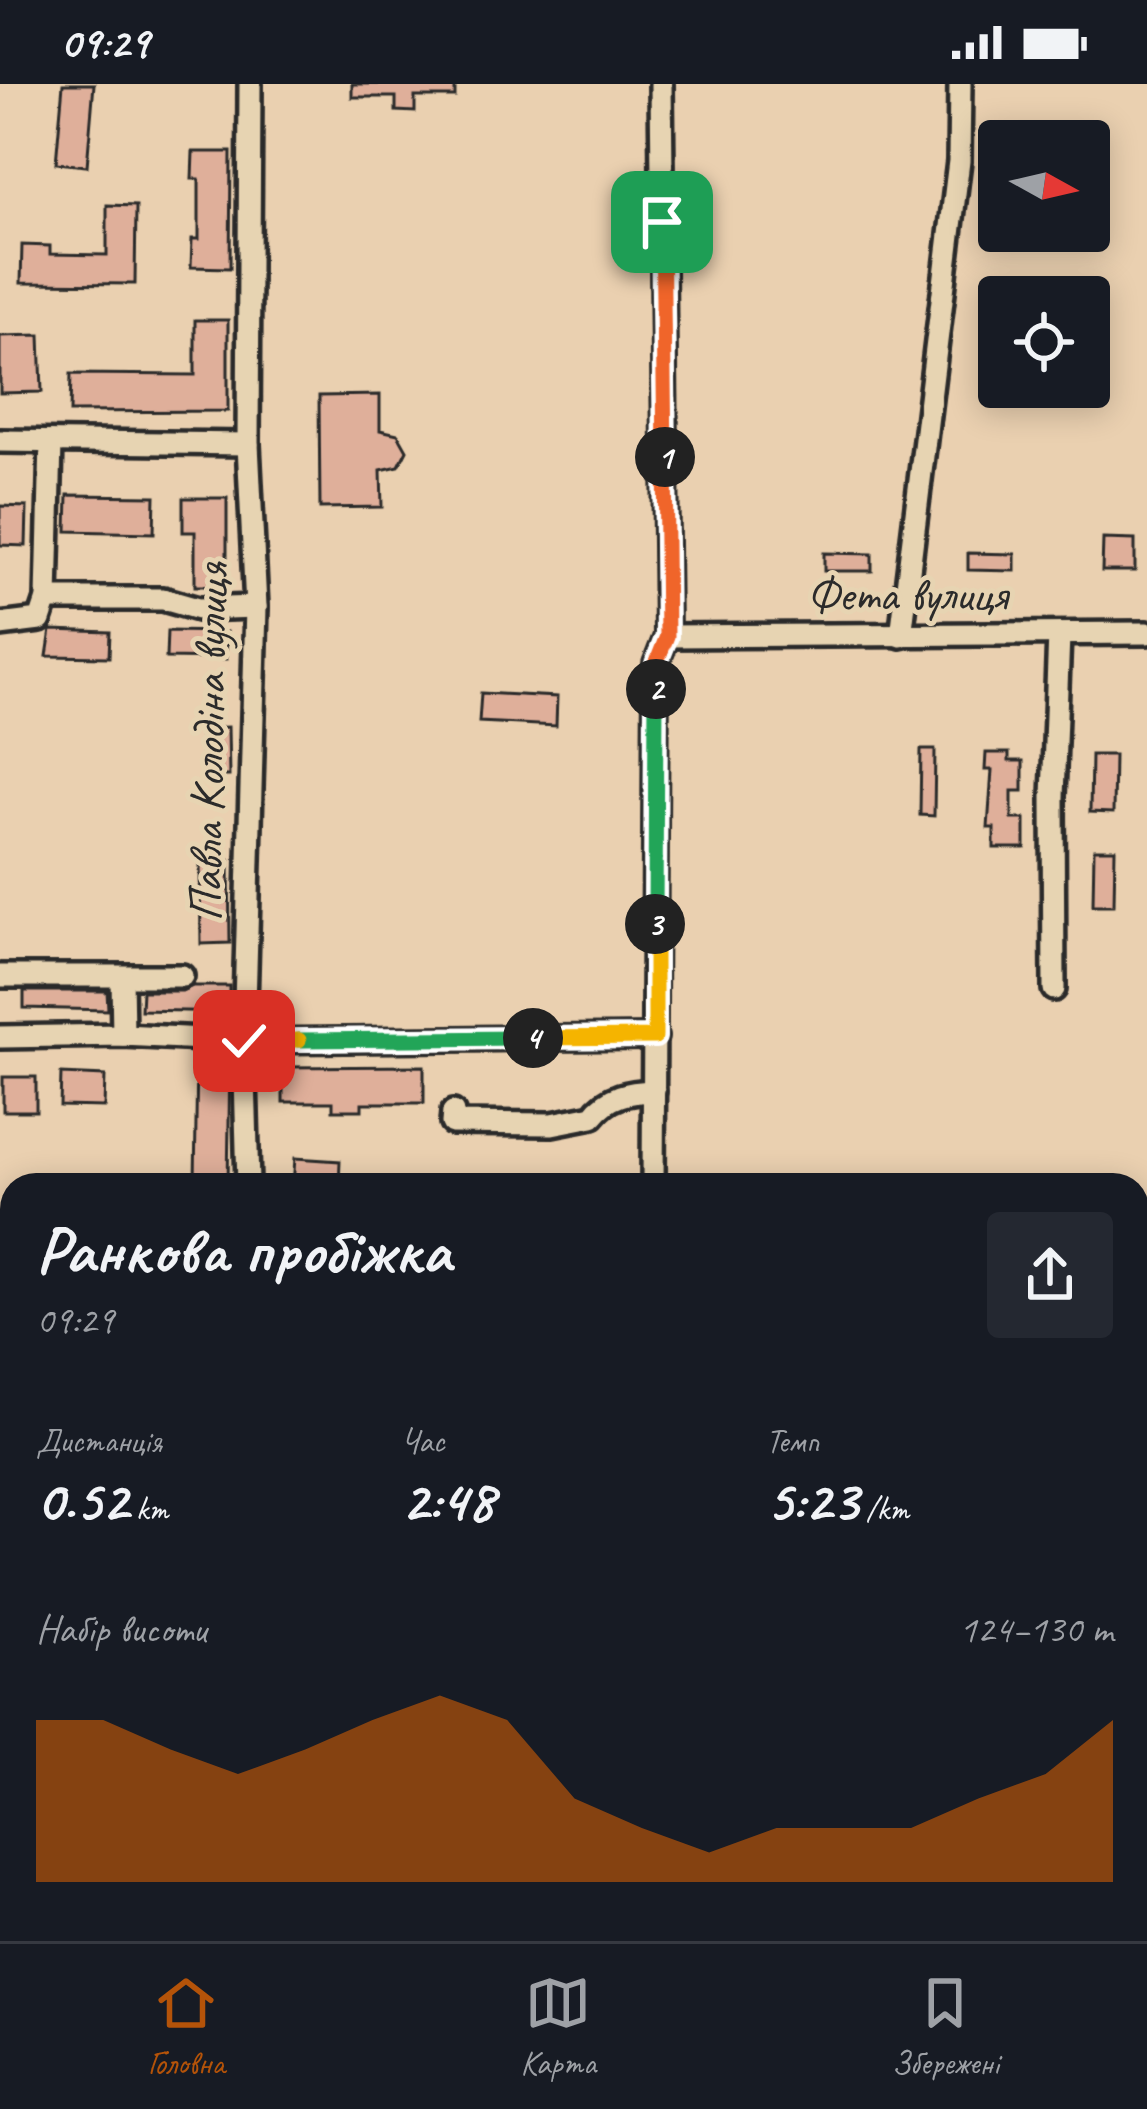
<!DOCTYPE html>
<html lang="uk">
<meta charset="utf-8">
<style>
:root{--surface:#171b24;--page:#242831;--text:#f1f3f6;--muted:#9ea1a6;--line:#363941;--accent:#b45309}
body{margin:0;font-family:Caveat,sans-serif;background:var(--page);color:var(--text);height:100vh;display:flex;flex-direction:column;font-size:45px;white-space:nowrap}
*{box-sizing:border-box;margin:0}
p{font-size:39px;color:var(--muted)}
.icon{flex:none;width:66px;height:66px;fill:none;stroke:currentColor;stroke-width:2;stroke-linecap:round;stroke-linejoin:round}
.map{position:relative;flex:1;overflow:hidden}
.sheet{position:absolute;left:0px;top:1089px;width:1149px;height:768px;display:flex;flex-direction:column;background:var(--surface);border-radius:36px 36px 0 0;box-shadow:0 6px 30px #0003}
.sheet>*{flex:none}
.needle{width:78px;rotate:98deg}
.controls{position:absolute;left:978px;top:36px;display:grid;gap:24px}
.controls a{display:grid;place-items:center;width:132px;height:132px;border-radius:12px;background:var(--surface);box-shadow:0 6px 30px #0003;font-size:60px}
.pin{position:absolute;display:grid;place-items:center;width:102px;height:102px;color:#fff;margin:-51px;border-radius:24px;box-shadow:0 6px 18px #0006}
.km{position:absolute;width:60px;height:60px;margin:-30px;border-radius:50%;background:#222;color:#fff;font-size:33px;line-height:60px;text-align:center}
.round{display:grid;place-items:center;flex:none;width:126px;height:126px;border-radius:12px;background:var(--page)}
.headline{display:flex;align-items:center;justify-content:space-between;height:204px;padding:0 36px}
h1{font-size:66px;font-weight:700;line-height:90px}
.figures{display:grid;grid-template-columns:repeat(3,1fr);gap:18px;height:204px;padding:12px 36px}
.figures div{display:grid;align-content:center}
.figures b{font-size:60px;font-weight:700}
.figures small{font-size:33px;font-weight:400}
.figures p{font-size:33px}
.chart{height:336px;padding:24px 36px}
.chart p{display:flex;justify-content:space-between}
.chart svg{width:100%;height:216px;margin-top:12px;fill:var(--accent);opacity:.7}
.status{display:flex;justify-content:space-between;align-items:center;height:84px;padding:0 60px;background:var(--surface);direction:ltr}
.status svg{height:33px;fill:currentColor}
.tabs{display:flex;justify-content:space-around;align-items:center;height:168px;border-top:3px solid var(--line);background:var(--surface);font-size:33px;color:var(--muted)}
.tabs a{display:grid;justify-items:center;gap:6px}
.tabs .active{color:var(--accent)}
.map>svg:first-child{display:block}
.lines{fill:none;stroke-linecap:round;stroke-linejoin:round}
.stream{stroke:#639499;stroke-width:4.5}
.building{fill:#dfaf9a;stroke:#2b2b2b;stroke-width:3}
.minor-casing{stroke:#2b2b2b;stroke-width:30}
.minor{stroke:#e7d4b2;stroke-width:21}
.split-1-casing{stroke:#fff;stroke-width:24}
.split-2-casing{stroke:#fff;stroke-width:24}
.split-3-casing{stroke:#fff;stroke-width:24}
.split-4-casing{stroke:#fff;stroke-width:24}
.split-5-casing{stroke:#fff;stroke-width:24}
.split-6-casing{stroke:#fff;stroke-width:24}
.split-1{stroke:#f0652b;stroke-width:15}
.split-2{stroke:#f0652b;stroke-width:15}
.split-3{stroke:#22a559;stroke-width:15}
.split-4{stroke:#f5b400;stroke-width:15}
.split-5{stroke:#22a559;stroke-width:15}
.split-6{stroke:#f5b400;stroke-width:15}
.labels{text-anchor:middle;stroke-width:10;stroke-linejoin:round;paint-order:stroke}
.street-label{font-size:48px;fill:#2b2b2b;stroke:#e7d4b2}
</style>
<div class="status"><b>09:29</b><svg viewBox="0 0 49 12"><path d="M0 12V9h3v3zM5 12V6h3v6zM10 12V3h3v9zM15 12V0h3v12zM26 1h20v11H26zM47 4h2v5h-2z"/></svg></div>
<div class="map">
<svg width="1147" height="1857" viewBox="0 0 1147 1857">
<rect width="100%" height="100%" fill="#ead0b0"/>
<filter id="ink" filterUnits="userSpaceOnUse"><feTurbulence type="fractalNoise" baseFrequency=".00833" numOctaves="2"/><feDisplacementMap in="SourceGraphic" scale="24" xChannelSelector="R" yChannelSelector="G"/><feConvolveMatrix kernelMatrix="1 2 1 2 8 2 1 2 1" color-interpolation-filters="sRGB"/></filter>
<g filter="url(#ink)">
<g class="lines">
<g class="stream">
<polyline points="1137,1501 1147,1496"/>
<polyline points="549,1857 563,1845"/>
</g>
</g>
<g class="building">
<polygon points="63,0 94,0 87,82 56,79"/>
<polygon points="352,0 455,0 455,13 415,13 415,28 396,27 396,13 352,13"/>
<polygon points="193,68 231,68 230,184 191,183 192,155 199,155 199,95 192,95"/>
<polygon points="107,121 136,122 135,200 21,199 22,161 50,162 50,170 107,171"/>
<polygon points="195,236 228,236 228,327 70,328 71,290 195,291"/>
<polygon points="40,251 42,308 0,309 0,252"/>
<polygon points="380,311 380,346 398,350 407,366 399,382 381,386 382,423 320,424 319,312"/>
<polygon points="68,411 155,412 154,449 67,447"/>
<polygon points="183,414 227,414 227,502 195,502 195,448 183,448"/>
<polygon points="0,422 27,423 26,462 0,461"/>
<polygon points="1103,455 1135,456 1135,487 1102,487"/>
<polygon points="824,469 872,470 872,487 824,487"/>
<polygon points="968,469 1015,470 1015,487 968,486"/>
<polygon points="51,546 110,548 109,573 47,572"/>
<polygon points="167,547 227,548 226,575 166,574"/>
<polygon points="481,609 557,613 556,642 479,638"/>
<polygon points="228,643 229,692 203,692 201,644"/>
<polygon points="921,666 935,666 934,732 920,731"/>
<polygon points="986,669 1009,669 1009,677 1023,677 1023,707 1012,707 1012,735 1025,735 1025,764 994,764 994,744 988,744 992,686 985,686"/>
<polygon points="1091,671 1114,671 1113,729 1090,728"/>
<polygon points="1094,765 1115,765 1114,821 1093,821"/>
<polygon points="200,776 229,776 230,859 201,860"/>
<polygon points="193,902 229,902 229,928 141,926 142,907 182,907"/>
<polygon points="24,907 107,907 108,926 24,924"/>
<polygon points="197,976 230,976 228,1099 195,1098"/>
<polygon points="424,982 424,1019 362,1019 362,1026 333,1026 333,1018 283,1018 283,983"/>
<polygon points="61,990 105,992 104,1023 60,1022"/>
<rect x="3" y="993" width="33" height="34"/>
<polygon points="295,1074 340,1077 339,1101 293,1101"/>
</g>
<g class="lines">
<defs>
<g id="minor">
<polyline points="0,357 248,360"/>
<polyline points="47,515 163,515 198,525 256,523"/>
<polyline points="0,541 40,536 47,515 51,358"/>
<polyline points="667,552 1147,549"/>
<polyline points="901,552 959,77 960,0"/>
<polyline points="0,892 182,892"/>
<polyline points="122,893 123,951"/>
<polyline points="1054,905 1053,713 1059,550"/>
<polyline points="0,953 123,951 244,957 655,953"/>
<path d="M453,1028L452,1039L552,1040L593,1032C609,1011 629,1008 654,1007"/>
<polyline points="248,1101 244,957 256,523 248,360 250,0"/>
<polyline points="653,1101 656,580 667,552 661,0"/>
<polyline points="0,1151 12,1151"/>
<polyline points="0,1298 12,1296"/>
<polyline points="79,1857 80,1845"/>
<polyline points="246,1857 246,1845"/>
</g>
</defs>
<use href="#minor" class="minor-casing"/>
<use href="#minor" class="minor"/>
</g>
</g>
<g class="lines" filter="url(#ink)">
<defs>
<polyline id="split-1" points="662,138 665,373"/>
<polyline id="split-2" points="656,605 656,580 667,552 665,373"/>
<polyline id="split-3" points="655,840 656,605"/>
<polyline id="split-4" points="533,954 655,953 655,840"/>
<polyline id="split-5" points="299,956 533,954"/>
<polyline id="split-6" points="244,957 299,956"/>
</defs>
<use href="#split-1" class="split-1-casing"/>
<use href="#split-2" class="split-2-casing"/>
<use href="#split-3" class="split-3-casing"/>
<use href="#split-4" class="split-4-casing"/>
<use href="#split-5" class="split-5-casing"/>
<use href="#split-6" class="split-6-casing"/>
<use href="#split-1" class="split-1"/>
<use href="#split-2" class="split-2"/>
<use href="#split-3" class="split-3"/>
<use href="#split-4" class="split-4"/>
<use href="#split-5" class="split-5"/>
<use href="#split-6" class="split-6"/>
</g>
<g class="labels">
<g class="street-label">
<text x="907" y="526">Фета вулиця</text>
<text transform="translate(207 658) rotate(-89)" y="17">Павла Колодіна вулиця</text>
</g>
</g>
</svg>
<div class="controls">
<a><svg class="needle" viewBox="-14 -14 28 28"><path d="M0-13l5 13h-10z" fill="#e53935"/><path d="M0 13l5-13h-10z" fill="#9ea1a6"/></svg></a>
<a><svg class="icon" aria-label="locate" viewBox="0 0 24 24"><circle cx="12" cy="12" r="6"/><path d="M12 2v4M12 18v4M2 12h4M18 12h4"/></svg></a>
</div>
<div class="pin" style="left:662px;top:138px;background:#1e9e55"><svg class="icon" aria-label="arrive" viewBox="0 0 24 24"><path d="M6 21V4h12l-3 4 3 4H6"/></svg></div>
<div class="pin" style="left:244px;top:957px;background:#d93025"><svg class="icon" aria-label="check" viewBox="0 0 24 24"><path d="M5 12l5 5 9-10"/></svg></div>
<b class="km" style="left:665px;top:373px">1</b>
<b class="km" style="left:656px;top:605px">2</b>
<b class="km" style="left:655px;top:840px">3</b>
<b class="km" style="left:533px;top:954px">4</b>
<section class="sheet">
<div class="headline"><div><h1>Ранкова пробіжка</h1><p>09:29</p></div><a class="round"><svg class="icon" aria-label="share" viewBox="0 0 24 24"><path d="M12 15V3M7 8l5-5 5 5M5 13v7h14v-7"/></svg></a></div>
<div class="figures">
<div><p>Дистанція</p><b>0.52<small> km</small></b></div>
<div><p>Час</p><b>2:48</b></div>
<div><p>Темп</p><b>5:23<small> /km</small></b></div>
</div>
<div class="chart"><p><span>Набір висоти</span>124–130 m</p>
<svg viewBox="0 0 160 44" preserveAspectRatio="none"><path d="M0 44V11L10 11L20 17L30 22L40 17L50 11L60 6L70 11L80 27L90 33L100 38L110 33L120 33L130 33L140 27L150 22L160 11V44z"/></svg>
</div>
</section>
</div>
<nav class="tabs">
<a class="active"><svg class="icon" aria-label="home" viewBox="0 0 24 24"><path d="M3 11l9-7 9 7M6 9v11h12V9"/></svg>Головна</a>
<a><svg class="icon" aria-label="map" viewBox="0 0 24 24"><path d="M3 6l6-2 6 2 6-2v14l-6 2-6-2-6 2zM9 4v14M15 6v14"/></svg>Карта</a>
<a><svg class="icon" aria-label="saved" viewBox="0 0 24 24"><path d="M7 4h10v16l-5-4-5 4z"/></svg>Збережені</a>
</nav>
